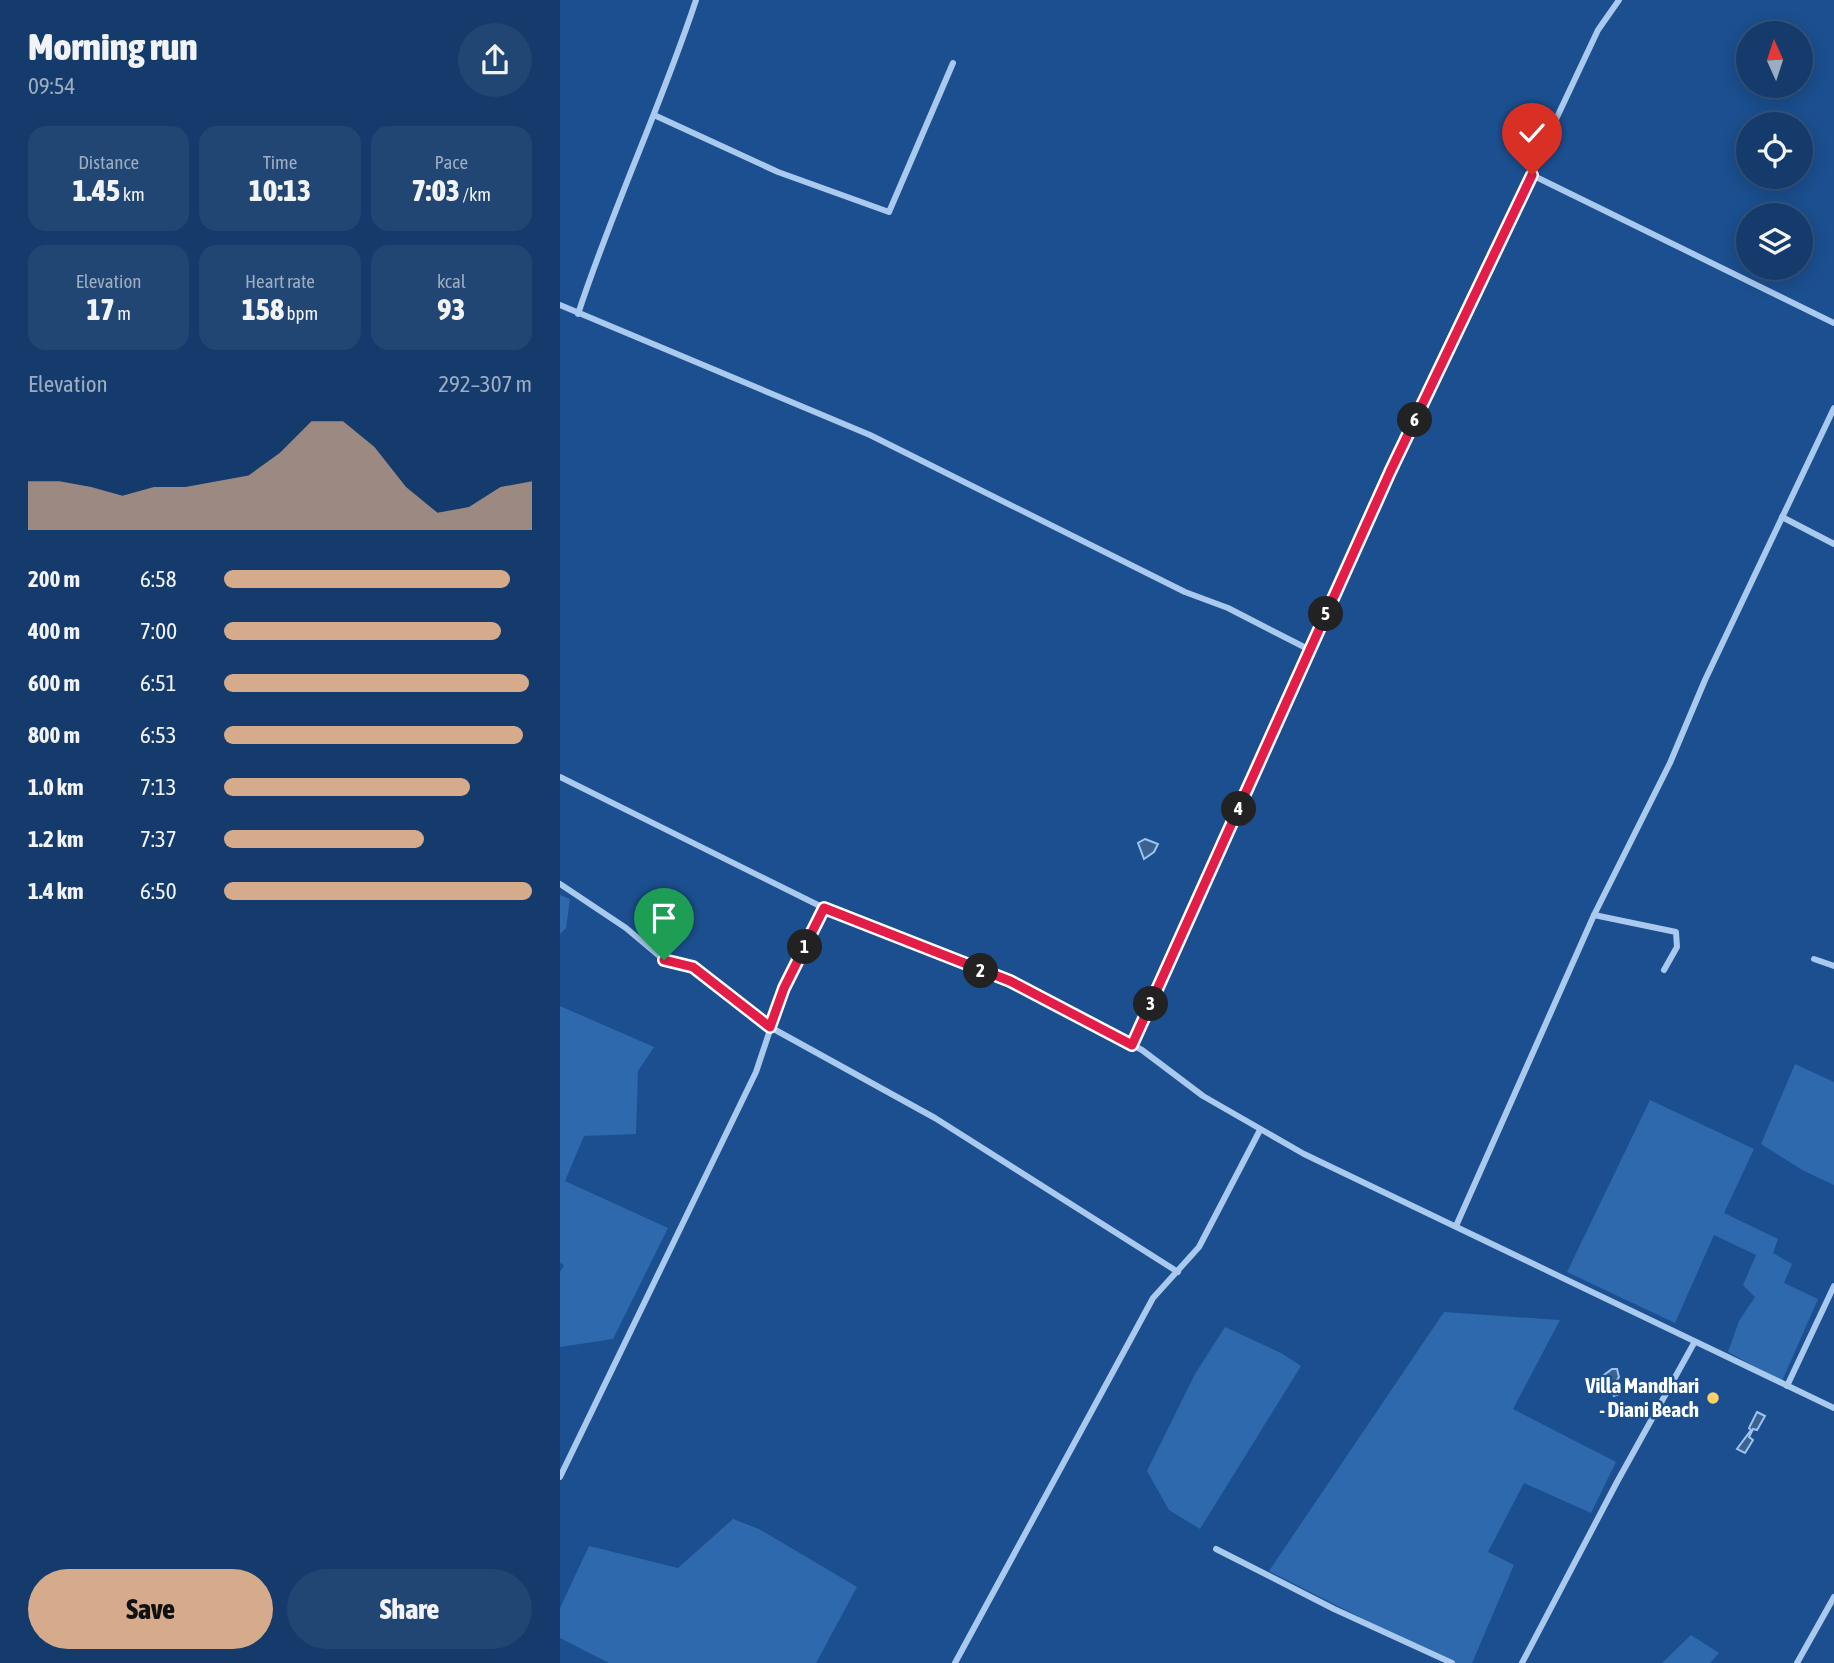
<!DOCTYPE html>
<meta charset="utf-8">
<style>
:root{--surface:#143b6b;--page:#214673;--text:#f1f3f6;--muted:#9dadc1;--line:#33557e;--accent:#d6ab8b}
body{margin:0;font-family:"Asap Condensed",sans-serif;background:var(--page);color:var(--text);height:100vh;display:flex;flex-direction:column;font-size:26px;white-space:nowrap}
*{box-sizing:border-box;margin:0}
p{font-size:23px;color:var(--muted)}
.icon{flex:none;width:38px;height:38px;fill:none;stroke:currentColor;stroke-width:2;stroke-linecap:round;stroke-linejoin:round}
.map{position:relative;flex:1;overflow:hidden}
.side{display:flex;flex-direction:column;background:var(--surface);width:560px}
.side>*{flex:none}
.needle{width:46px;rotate:357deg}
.buttons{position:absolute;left:1176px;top:21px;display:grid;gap:14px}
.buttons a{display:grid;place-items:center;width:77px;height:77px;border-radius:50%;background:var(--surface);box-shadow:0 4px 18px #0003,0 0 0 2px var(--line);font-size:35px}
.pin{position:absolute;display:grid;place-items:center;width:60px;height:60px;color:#fff;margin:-72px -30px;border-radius:50% 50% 50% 0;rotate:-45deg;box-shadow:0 0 7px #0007}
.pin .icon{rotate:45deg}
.km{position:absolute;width:35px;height:35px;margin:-18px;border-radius:50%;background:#222;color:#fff;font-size:19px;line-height:35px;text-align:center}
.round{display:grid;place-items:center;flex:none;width:74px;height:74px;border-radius:37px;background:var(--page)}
.summary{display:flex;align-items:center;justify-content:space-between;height:119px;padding:0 28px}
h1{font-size:38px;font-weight:800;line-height:52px}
.metrics{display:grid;grid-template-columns:repeat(3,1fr);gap:10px;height:119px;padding:7px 28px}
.metrics div{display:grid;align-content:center;border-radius:18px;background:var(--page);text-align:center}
.metrics b{font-size:30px;font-weight:800}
.metrics small{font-size:19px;font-weight:400}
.metrics p{font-size:19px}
.chart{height:196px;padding:14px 28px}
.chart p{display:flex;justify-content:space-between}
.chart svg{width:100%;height:126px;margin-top:7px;fill:var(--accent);opacity:.7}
.cta{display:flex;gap:14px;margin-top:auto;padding:14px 28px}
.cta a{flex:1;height:80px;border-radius:42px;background:var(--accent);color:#111;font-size:28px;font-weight:800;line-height:80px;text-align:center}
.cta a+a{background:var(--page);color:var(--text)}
ul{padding:0 28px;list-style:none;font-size:23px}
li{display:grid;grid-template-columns:112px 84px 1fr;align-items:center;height:52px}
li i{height:18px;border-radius:9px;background:var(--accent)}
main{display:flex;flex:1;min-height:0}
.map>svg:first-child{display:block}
.green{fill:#2e69ad}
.water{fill:#3c6290;stroke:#9cc4f0;stroke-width:2}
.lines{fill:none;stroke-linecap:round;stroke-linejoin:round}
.minor{stroke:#a9c9ee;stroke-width:6}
.route-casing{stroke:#fff;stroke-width:14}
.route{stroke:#e11d48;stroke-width:9}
.poi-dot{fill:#ffd166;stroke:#1b4f8f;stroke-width:2.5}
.labels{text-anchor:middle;stroke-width:5;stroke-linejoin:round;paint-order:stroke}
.poi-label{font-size:21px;font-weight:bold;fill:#fff;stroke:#1b4f8f;text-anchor:end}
</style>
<main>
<section class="side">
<div class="summary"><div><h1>Morning run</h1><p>09:54</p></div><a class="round"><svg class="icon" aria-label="share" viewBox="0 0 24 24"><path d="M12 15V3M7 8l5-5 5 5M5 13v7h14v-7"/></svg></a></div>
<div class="metrics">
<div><p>Distance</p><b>1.45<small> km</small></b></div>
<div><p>Time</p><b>10:13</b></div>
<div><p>Pace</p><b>7:03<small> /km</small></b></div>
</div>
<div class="metrics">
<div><p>Elevation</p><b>17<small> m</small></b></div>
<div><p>Heart rate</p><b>158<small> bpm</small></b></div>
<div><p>kcal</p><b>93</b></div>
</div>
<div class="chart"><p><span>Elevation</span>292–307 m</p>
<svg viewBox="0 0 160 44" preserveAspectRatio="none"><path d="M0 44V27L10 27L20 29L30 32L40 29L50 29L60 27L70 25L80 17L90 6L100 6L110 15L120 29L130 38L140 36L150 29L160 27V44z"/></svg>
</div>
<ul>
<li><b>200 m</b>6:58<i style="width:93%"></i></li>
<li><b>400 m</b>7:00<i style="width:90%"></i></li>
<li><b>600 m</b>6:51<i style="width:99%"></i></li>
<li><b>800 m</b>6:53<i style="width:97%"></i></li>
<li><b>1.0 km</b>7:13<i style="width:80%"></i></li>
<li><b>1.2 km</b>7:37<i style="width:65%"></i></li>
<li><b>1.4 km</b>6:50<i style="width:100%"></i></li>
</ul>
<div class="cta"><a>Save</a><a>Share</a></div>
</section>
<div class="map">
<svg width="1274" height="1663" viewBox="0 0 1274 1663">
<rect width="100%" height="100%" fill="#1b4f8f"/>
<g class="green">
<polygon points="0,895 10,899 6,928 0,934"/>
<polygon points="0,1006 94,1047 78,1071 76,1134 24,1136 5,1181 108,1228 53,1339 0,1347 0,1272 4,1265 0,1263"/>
<polygon points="1235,1064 1274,1082 1274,1185 1244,1171 1201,1144"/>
<polygon points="1090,1100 1194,1149 1164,1213 1218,1239 1213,1253 1232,1264 1224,1283 1258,1299 1222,1381 1168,1352 1179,1321 1195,1297 1183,1285 1196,1255 1154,1235 1115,1323 1007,1272"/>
<polygon points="884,1312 1000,1320 953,1409 1056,1462 1031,1513 964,1483 928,1552 954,1565 912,1663 890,1663 709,1571"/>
<polygon points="665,1327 721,1353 741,1366 640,1529 609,1510 587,1471 635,1374"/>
<polygon points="173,1519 199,1529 297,1587 256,1663 49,1663 0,1638 0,1608 29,1546 118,1568"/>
<polygon points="1131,1635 1159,1653 1150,1663 1102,1663"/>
</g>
<g class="water">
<polygon points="585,839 598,844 594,852 584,859 578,843"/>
<polygon points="1052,1369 1057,1369 1059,1377 1053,1386 1059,1394 1054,1396 1050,1386 1043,1390 1040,1378"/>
<polygon points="1197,1412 1205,1416 1197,1430 1193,1429 1189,1437 1193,1440 1185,1453 1177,1449 1191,1430 1189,1428"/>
</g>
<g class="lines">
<g class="minor">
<polyline points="94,115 218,172 329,212 393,63"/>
<polyline points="972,175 1274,323"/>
<polyline points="0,305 310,435 625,592 668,608 750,650"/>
<path d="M18,314C53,207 101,106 136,0"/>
<polyline points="1222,517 1274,544"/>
<polyline points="0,777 264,908 363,949 450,981 582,1050 643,1096 744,1154 1274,1408"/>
<polyline points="0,884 66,928 104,960 133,967 210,1027 375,1118 618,1272"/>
<polyline points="1034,915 1116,932 1117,947 1104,970"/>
<polyline points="1254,959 1274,966"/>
<polyline points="572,1045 830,472 1038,30 1059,0"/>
<polyline points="896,1226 1034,915 1110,763 1145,680 1274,408"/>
<polyline points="1227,1386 1274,1286"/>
<polyline points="0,1477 196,1072 224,988 264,908"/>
<polyline points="656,1549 774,1609 892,1663"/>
<polyline points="395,1663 593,1298 639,1247 700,1130"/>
<polyline points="962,1663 1057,1482 1134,1343"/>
<polyline points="1237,1663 1274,1597"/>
</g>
</g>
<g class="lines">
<defs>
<polyline id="route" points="104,960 133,967 210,1027 224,988 264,908 450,981 572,1045 830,472 972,175"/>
</defs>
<use href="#route" class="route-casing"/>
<use href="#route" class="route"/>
</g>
<circle class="poi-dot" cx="1153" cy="1398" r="7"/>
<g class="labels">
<g class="poi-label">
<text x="1139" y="1393">Villa Mandhari<tspan x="1139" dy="24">- Diani Beach</tspan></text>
</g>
</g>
</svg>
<div class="buttons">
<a><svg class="needle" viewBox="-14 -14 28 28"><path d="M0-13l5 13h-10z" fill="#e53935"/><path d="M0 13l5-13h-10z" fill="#9dadc1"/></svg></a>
<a><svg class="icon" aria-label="locate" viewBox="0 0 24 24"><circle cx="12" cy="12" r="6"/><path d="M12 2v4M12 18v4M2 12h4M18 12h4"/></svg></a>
<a><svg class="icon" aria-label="layers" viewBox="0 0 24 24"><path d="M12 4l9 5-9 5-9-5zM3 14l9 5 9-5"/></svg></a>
</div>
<div class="pin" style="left:104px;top:960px;background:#1e9e55"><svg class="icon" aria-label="arrive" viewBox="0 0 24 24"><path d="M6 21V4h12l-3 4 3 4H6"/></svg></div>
<div class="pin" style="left:972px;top:175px;background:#d93025"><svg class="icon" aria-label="check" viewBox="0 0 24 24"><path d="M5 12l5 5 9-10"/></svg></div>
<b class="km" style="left:245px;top:947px">1</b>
<b class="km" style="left:421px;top:971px">2</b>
<b class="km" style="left:591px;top:1004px">3</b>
<b class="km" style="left:679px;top:809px">4</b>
<b class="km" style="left:766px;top:614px">5</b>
<b class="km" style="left:855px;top:420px">6</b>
</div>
</main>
